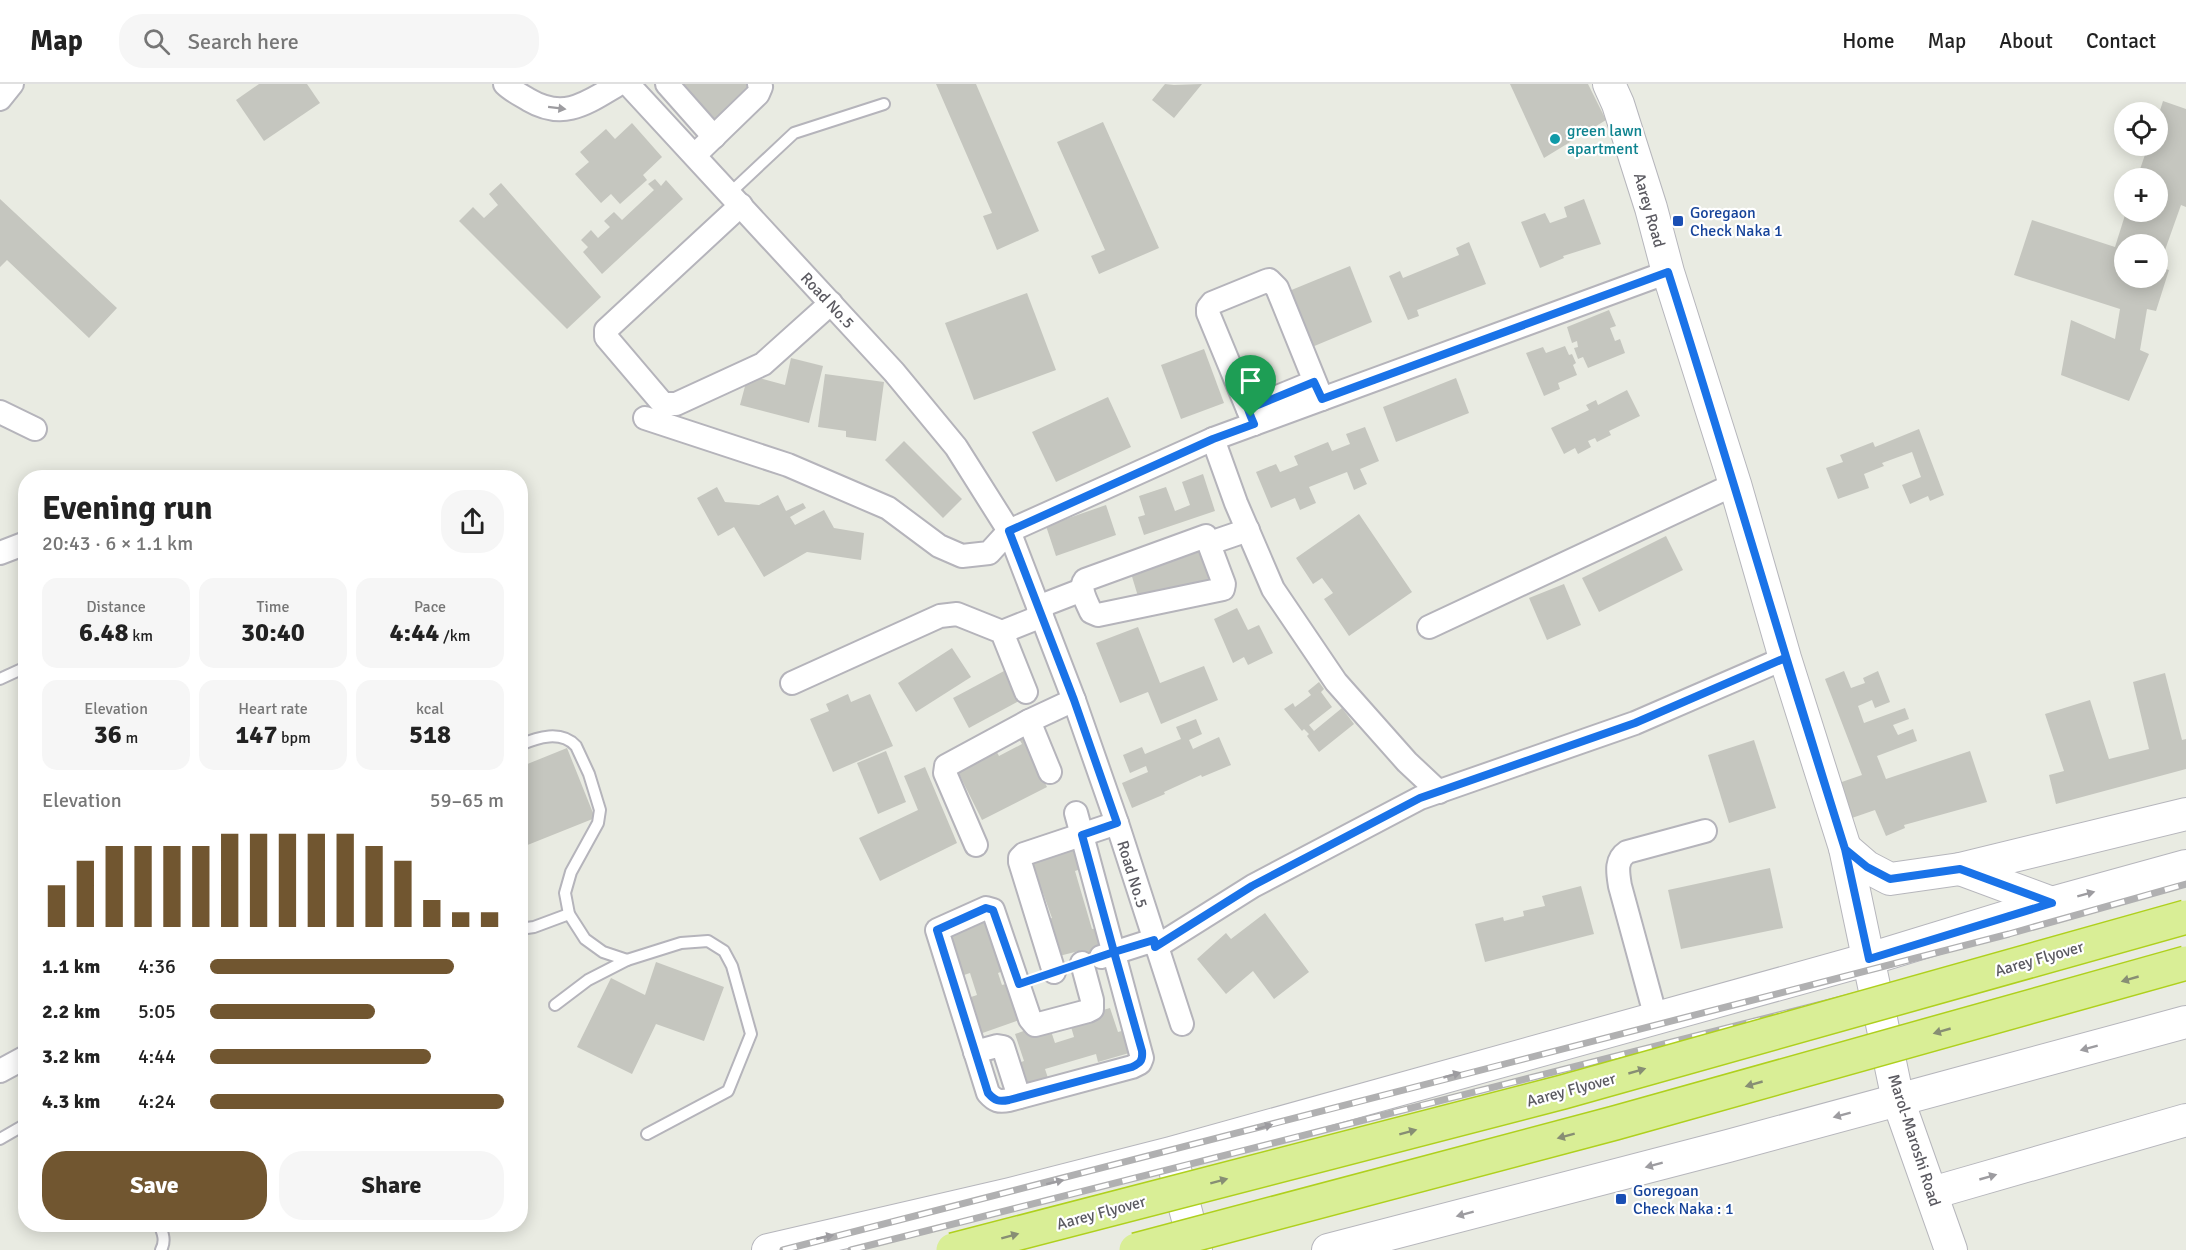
<!DOCTYPE html>
<meta charset="utf-8">
<style>
:root{--surface:#fff;--page:#f6f6f6;--text:#222;--muted:#767676;--line:#e0e0e0;--accent:#715630}
body{margin:0;font-family:Signika,sans-serif;background:var(--page);color:var(--text);height:100vh;display:flex;flex-direction:column;font-size:22px;white-space:nowrap}
*{box-sizing:border-box;margin:0}
p{font-size:20px;color:var(--muted)}
.icon{flex:none;width:33px;height:33px;fill:none;stroke:currentColor;stroke-width:2;stroke-linecap:round;stroke-linejoin:round}
.map{position:relative;flex:1;overflow:hidden}
.side{position:absolute;left:18px;top:386px;width:510px;height:762px;display:flex;flex-direction:column;background:var(--surface);border-radius:24px;box-shadow:0 3px 15px #0003}
.side>*{flex:none}
.tools{position:absolute;left:2114px;top:18px;display:grid;gap:12px}
.tools a{display:grid;place-items:center;width:54px;height:54px;border-radius:50%;background:var(--surface);box-shadow:0 3px 15px #0003;font-size:30px}
.pin{position:absolute;display:grid;place-items:center;width:51px;height:51px;color:#fff;margin:-62px -26px;border-radius:50% 50% 50% 0;rotate:-45deg;box-shadow:0 0 6px #0007}
.pin .icon{rotate:45deg}
.round{display:grid;place-items:center;flex:none;width:63px;height:63px;border-radius:24px;background:var(--page)}
.overview{display:flex;align-items:center;justify-content:space-between;height:102px;padding:0 24px}
h1{font-size:33px;font-weight:700;line-height:45px}
.stats{display:grid;grid-template-columns:repeat(3,1fr);gap:9px;height:102px;padding:6px 24px}
.stats div{display:grid;align-content:center;border-radius:15px;background:var(--page);text-align:center}
.stats b{font-size:26px;font-weight:700}
.stats small{font-size:16px;font-weight:400}
.stats p{font-size:16px}
.chart{height:168px;padding:12px 24px}
.chart p{display:flex;justify-content:space-between}
.chart svg{width:100%;height:108px;margin-top:6px;stroke:var(--accent);stroke-width:6}
.action{display:flex;gap:12px;margin-top:auto;padding:12px 24px}
.action a{flex:1;height:69px;border-radius:24px;background:var(--accent);color:#fff;font-size:24px;font-weight:700;line-height:69px;text-align:center}
.action a+a{background:var(--page);color:var(--text)}
ul{padding:0 24px;list-style:none;font-size:20px}
li{display:grid;grid-template-columns:96px 72px 1fr;align-items:center;height:45px}
li i{height:15px;border-radius:8px;background:var(--accent)}
header{display:flex;align-items:center;gap:36px;box-sizing:border-box;height:84px;padding:0 30px;background:var(--surface);border-bottom:2px solid var(--line)}
header strong{font-size:28px}
nav{display:flex;gap:33px;margin-inline-start:auto;font-size:21px}
.search{width:420px;height:54px;background:var(--page);display:flex;align-items:center;gap:15px;box-sizing:border-box;padding:0 21px;border-radius:24px;color:var(--muted);font-size:22px}
.map>svg:first-child{display:block}
.building{fill:#c5c6bf;fill-rule:evenodd}
.lines{fill:none;stroke-linecap:round;stroke-linejoin:round}
.lane-casing{stroke:#b5b4bb;stroke-width:14}
.street-casing{stroke:#b5b4bb;stroke-width:26}
.secondary-casing{stroke:#b6b6bc;stroke-width:34}
.lane{stroke:#fff;stroke-width:10}
.street{stroke:#fff;stroke-width:22}
.secondary{stroke:#fff;stroke-width:32}
.rail-casing{stroke:#b0b0b1;stroke-width:7}
.rail{stroke:#fff;stroke-width:4.5;stroke-dasharray:14;stroke-linecap:butt}
.highway-bridge-casing{stroke:#afd01d;stroke-width:36;stroke-linecap:butt}
.highway-bridge{stroke:#d9ee96;stroke-width:33}
.oneway{fill:#9d9ca0}
.oneway2{fill:#878e74}
.route-casing{stroke:#fff;stroke-width:12}
.route{stroke:#1a73e8;stroke-width:8}
.culture-dot{fill:#0f9aa8;stroke:#fff;stroke-width:2}
.transit-dot{fill:#1a4fb4;stroke:#fff;stroke-width:2}
.labels{text-anchor:middle;stroke-width:4.5;stroke-linejoin:round;paint-order:stroke}
.culture-label{font-size:16px;fill:#0d838f;stroke:#fff;text-anchor:start}
.street-label{font-size:16px;fill:#5b5a61;stroke:#fff}
.transit-label{font-size:16px;fill:#164399;stroke:#fff;text-anchor:start}
</style>
<header>
<strong>Map</strong>
<div class="search"><svg class="icon" aria-label="search" viewBox="0 0 24 24"><circle cx="10" cy="10" r="6"/><path d="M15 15l6 6"/></svg>Search here</div>
<nav><a>Home</a><a>Map</a><a>About</a><a>Contact</a></nav>
</header>
<div class="map">
<svg width="2186" height="1166" viewBox="0 0 2186 1166">
<rect width="100%" height="100%" fill="#e9ebe2"/>
<g class="building">
<polygon points="259,0 307,0 320,19 264,57 236,16"/>
<polygon points="674,0 747,0 753,6 711,43"/>
<polygon points="936,0 976,0 1039,147 997,166 983,132 992,129"/>
<polygon points="1165,0 1174,1 1202,0 1174,34 1152,16"/>
<polygon points="1510,0 1588,0 1606,36 1544,74"/>
<path d="M2163,17L2186,25V123L2181,121L2159,183L2169,186L2156,227L2147,225L2140,266L2149,270L2129,317L2061,291L2071,236L2115,255L2120,225L2014,191L2032,136L2115,163L2126,128H2157V94H2137L2148,62H2157V36ZM2124,160H2157V194H2124Z"/>
<polygon points="1103,38 1159,164 1099,190 1091,172 1105,166 1057,58"/>
<polygon points="632,39 662,73 643,91 647,96 620,120 611,110 601,119 575,90 589,78 580,68 606,45 615,55"/>
<polygon points="655,95 661,102 666,96 683,115 602,190 583,168 588,163 581,156 591,146 598,154 610,143 604,137 614,128 622,136 654,106 648,100"/>
<polygon points="501,99 601,213 567,245 459,137 473,123 484,134 498,121 489,110"/>
<polygon points="0,115 117,224 89,254 7,176 0,183"/>
<polygon points="1584,115 1601,160 1563,172 1564,174 1540,184 1521,138 1545,129 1550,139 1567,133 1564,123"/>
<polygon points="1469,158 1486,200 1417,226 1419,232 1408,236 1389,192 1400,187 1403,194 1459,171 1456,164"/>
<polygon points="1350,182 1372,238 1312,263 1289,207"/>
<polygon points="1027,209 1056,286 974,316 945,239"/>
<polygon points="1609,226 1616,242 1610,244 1615,257 1620,255 1625,269 1588,284 1583,273 1578,275 1574,264 1578,263 1577,257 1572,259 1567,243"/>
<polygon points="1565,262 1569,271 1572,270 1576,279 1573,281 1577,291 1558,299 1560,305 1544,312 1526,269 1543,263 1546,269"/>
<polygon points="1204,265 1224,319 1181,335 1161,281"/>
<polygon points="791,274 823,282 809,339 740,321 748,291 785,301"/>
<polygon points="825,290 884,298 876,357 846,353 846,347 818,343"/>
<polygon points="1456,294 1469,329 1396,358 1383,323"/>
<polygon points="1627,306 1640,332 1609,347 1611,351 1597,358 1595,354 1588,357 1591,363 1578,370 1575,364 1564,370 1551,344 1589,326 1586,321 1596,316 1598,321"/>
<polygon points="1108,313 1131,363 1056,398 1032,348"/>
<polygon points="1365,343 1379,377 1360,385 1367,400 1354,406 1347,388 1309,403 1316,419 1300,426 1295,414 1271,424 1256,388 1276,380 1280,388 1298,381 1294,372 1328,358 1332,367 1350,360 1346,350"/>
<polygon points="1919,345 1944,411 1930,417 1928,412 1910,420 1902,401 1921,393 1912,368 1882,379 1884,382 1864,390 1869,404 1838,415 1826,384 1843,378 1840,371 1873,358 1875,363"/>
<polygon points="904,357 962,415 943,434 885,376"/>
<polygon points="1203,390 1215,427 1144,451 1138,433 1145,431 1139,412 1166,403 1175,427 1190,421 1182,398"/>
<polygon points="717,403 725,418 759,421 778,411 786,427 803,419 806,424 790,433 795,441 824,426 834,444 864,449 861,476 807,468 764,493 734,443 718,452 697,414"/>
<polygon points="1106,421 1116,451 1056,472 1046,442"/>
<polygon points="1359,430 1412,508 1349,552 1324,515 1333,509 1322,494 1313,500 1296,474"/>
<polygon points="1666,452 1683,486 1599,528 1582,494"/>
<polygon points="1203,458 1218,500 1140,519 1130,486"/>
<polygon points="1564,500 1581,541 1547,556 1529,514"/>
<polygon points="1237,524 1248,546 1259,541 1273,569 1248,581 1244,573 1233,579 1214,535"/>
<polygon points="1138,543 1160,599 1204,582 1218,616 1161,640 1148,608 1120,619 1096,559"/>
<polygon points="952,564 971,593 916,628 898,599"/>
<polygon points="1004,587 1019,617 969,644 953,614"/>
<polygon points="1844,587 1851,604 1865,599 1863,594 1878,587 1890,618 1875,624 1872,616 1858,622 1864,639 1905,624 1909,635 1893,641 1898,651 1913,645 1917,657 1877,672 1886,695 1970,667 1987,718 1904,741 1905,744 1886,752 1875,726 1849,735 1836,700 1862,691 1825,595"/>
<polygon points="2165,589 2182,656 2186,655 2186,685 2056,720 2049,691 2064,687 2045,630 2090,616 2109,675 2149,665 2133,598"/>
<polygon points="1319,598 1324,605 1321,608 1332,623 1309,641 1314,647 1342,624 1354,640 1319,668 1307,652 1309,650 1304,645 1302,647 1284,625 1293,619 1295,623 1311,611 1308,607"/>
<polygon points="848,610 851,618 870,610 893,662 833,688 810,635 829,627 826,620"/>
<polygon points="1196,635 1202,650 1189,656 1193,665 1219,653 1231,681 1202,693 1201,691 1164,708 1165,710 1132,724 1122,699 1148,688 1146,682 1130,689 1123,671 1142,663 1145,670 1181,655 1176,643"/>
<polygon points="1026,651 1034,667 1030,669 1047,703 982,736 955,682 994,663 999,672 1022,660 1019,655"/>
<polygon points="1754,656 1776,724 1729,739 1708,671"/>
<polygon points="567,664 595,734 520,764 520,683"/>
<polygon points="886,667 906,718 878,730 857,679"/>
<polygon points="925,683 957,759 880,797 859,754 918,726 904,692"/>
<polygon points="1076,756 1084,784 1075,787 1092,845 1098,844 1105,868 1086,874 1083,866 1055,873 1044,836 1052,834 1043,809 1037,811 1027,777"/>
<polygon points="1770,784 1783,844 1681,865 1668,806"/>
<polygon points="1581,802 1594,850 1485,878 1475,840 1503,833 1504,837 1524,832 1523,827 1545,822 1542,812"/>
<polygon points="1265,829 1309,888 1274,915 1253,887 1226,910 1197,875 1226,849 1231,855"/>
<polygon points="988,832 1006,886 998,889 1002,901 1010,899 1022,935 974,952 962,916 977,911 970,889 955,894 939,848"/>
<polygon points="656,878 724,903 704,957 656,940 632,990 577,963 611,894 645,911"/>
<polygon points="1110,924 1118,948 1129,945 1136,967 1098,978 1096,970 1045,985 1048,994 1019,1003 1012,981 1024,977 1015,950 1048,938 1055,959 1074,953 1069,936"/>
</g>
<g class="lines">
<defs>
<g id="lane">
<polyline points="730,109 794,49 884,20"/>
<polyline points="0,595 26,583"/>
<path d="M520,661C538,653 561,646 576,662L589,690L600,726L598,739L571,788L565,809L569,830L585,855L603,868L627,876L681,859L708,857L724,867L732,882L751,950L728,1007L647,1050"/>
<polyline points="520,845 534,843 569,830"/>
<polyline points="555,921 588,896 627,876"/>
<polyline points="0,1055 26,1040"/>
<path d="M159,1140C163,1149 166,1157 161,1166"/>
</g>
<g id="street">
<path d="M505,0C512,7 521,11 529,16C565,37 588,18 619,0"/>
<polyline points="628,0 894,288 956,363 1009,447 1074,616 1117,739 1182,940"/>
<polyline points="667,0 714,53"/>
<polyline points="0,15 12,0"/>
<polyline points="695,71 758,10 761,3 759,0"/>
<polyline points="741,121 606,246 606,253 663,320 676,320 763,280 831,219"/>
<polyline points="1248,325 1314,298"/>
<polyline points="0,328 35,345"/>
<polyline points="645,334 788,381 888,424 939,462 962,472 989,469 1009,447 1213,355 1668,188"/>
<polyline points="1254,340 1208,229 1208,224 1212,219 1266,197 1269,196 1277,204 1322,315"/>
<polyline points="1213,355 1236,419 1273,505 1336,598 1407,678 1439,708"/>
<path d="M1206,452L1224,500L1223,505L1098,531L1091,528C1087,518 1078,505 1085,496Z"/>
<polyline points="1210,459 1248,446"/>
<polyline points="0,469 26,459"/>
<polyline points="1038,523 1082,506"/>
<polyline points="1429,543 1735,400"/>
<polyline points="1002,548 1042,532"/>
<polyline points="792,599 940,532 957,530 1002,548 1026,608"/>
<polyline points="1029,637 1050,688"/>
<path d="M1076,729L1142,974L1140,979L1132,983L1009,1016C999,1018 995,1017 988,1009L937,846L986,824L993,826L1030,935L1035,941L1088,927L1092,925V916L1082,879"/>
<polyline points="976,761 945,689 946,682 1029,637 1074,616"/>
<polyline points="1156,863 1253,802 1420,714 1635,639 1785,574"/>
<polyline points="1101,873 1154,856"/>
<polyline points="1054,888 1020,778 1020,774 1024,770 1117,739"/>
<path d="M1656,934L1620,802C1618,789 1615,776 1627,768L1705,747"/>
<polyline points="975,968 997,962 1003,963 1019,1013"/>
<polyline points="0,987 26,973"/>
</g>
<g id="secondary">
<polyline points="1609,0 1618,20 1651,124 1668,188 1735,400 1785,574 1845,764 1898,1016 1951,1166"/>
<polyline points="1845,764 1867,783 1890,795 1960,785 2186,730"/>
<polyline points="1960,785 2052,819"/>
<polyline points="1174,1082 1196,1166"/>
<polyline points="1932,1109 2186,1036"/>
<polyline points="768,1166 1010,1110 1171,1069 1869,875 2052,819 2186,782"/>
<polyline points="1328,1166 1728,1062 2186,938"/>
</g>
</defs>
<use href="#lane" class="lane-casing"/>
<use href="#street" class="street-casing"/>
<use href="#secondary" class="secondary-casing"/>
<use href="#lane" class="lane"/>
<use href="#street" class="street"/>
<use href="#secondary" class="secondary"/>
<defs>
<g id="rail">
<polyline points="783,1166 2009,850 2186,800"/>
<polyline points="851,1166 2015,871 2186,823"/>
</g>
</defs>
<use href="#rail" class="rail-casing"/>
<use href="#rail" class="rail"/>
<defs>
<g id="highway-bridge">
<polyline points="953,1166 1563,1008 2186,833"/>
<polyline points="1136,1166 1615,1039 2186,879"/>
</g>
</defs>
<use href="#highway-bridge" class="highway-bridge-casing"/>
<use href="#highway-bridge" class="highway-bridge"/>
</g>
<defs><path id="oneway-solid" d="M-6-.8H1V-3.2L6.5 0L1 3.2V.8H-6Z" transform="scale(1.5)"/></defs>
<g class="oneway">
<use href="#oneway-solid" transform="translate(557 24) rotate(7)"/>
<use href="#oneway-solid" transform="translate(2086 810) rotate(-15)"/>
<use href="#oneway-solid" transform="translate(2089 964) rotate(165)"/>
<use href="#oneway-solid" transform="translate(1452 991) rotate(-16)"/>
<use href="#oneway-solid" transform="translate(1842 1031) rotate(165)"/>
<use href="#oneway-solid" transform="translate(1264 1043) rotate(-16)"/>
<use href="#oneway-solid" transform="translate(1654 1081) rotate(165)"/>
<use href="#oneway-solid" transform="translate(1988 1093) rotate(-16)"/>
<use href="#oneway-solid" transform="translate(1055 1098) rotate(-14)"/>
<use href="#oneway-solid" transform="translate(1465 1130) rotate(165)"/>
<use href="#oneway-solid" transform="translate(825 1153) rotate(-13)"/>
</g>
<g class="oneway2">
<use href="#oneway-solid" transform="translate(2130 895) rotate(164)"/>
<use href="#oneway-solid" transform="translate(1942 947) rotate(164)"/>
<use href="#oneway-solid" transform="translate(1637 987) rotate(-16)"/>
<use href="#oneway-solid" transform="translate(1754 1000) rotate(164)"/>
<use href="#oneway-solid" transform="translate(1408 1048) rotate(-15)"/>
<use href="#oneway-solid" transform="translate(1566 1052) rotate(165)"/>
<use href="#oneway-solid" transform="translate(1219 1097) rotate(-15)"/>
<use href="#oneway-solid" transform="translate(1010 1152) rotate(-15)"/>
</g>
<g class="lines">
<defs>
<path id="route" d="M1251,333L1254,340L1213,355L1009,447L1074,616L1117,739L1082,751L1114,868L1019,900L993,826L986,824L937,846L988,1009C995,1017 999,1018 1009,1016L1132,983C1140,979 1143,977 1142,967L1114,868L1154,856L1155,863L1252,802L1420,714L1635,639L1785,574L1845,765L1869,875L2052,819L1960,785L1890,795L1867,783L1845,765C1785,573 1729,380 1668,188L1322,315L1314,298L1248,325L1251,333"/>
</defs>
<use href="#route" class="route-casing"/>
<use href="#route" class="route"/>
</g>
<circle class="culture-dot" cx="1555" cy="55" r="6"/>
<g class="transit-dot">
<rect x="1672" y="131" width="12" height="12" rx="3"/>
<rect x="1615" y="1109" width="12" height="12" rx="3"/>
</g>
<g class="labels">
<g class="culture-label">
<text x="1567" y="52">green lawn<tspan x="1567" dy="18">apartment</tspan></text>
</g>
<g class="street-label">
<text transform="translate(1650 126) rotate(74)" y="6">Aarey Road</text>
<text transform="translate(828 216) rotate(47)" y="6">Road No.5</text>
<text transform="translate(1133 790) rotate(73)" y="6">Road No.5</text>
<text transform="translate(2039 874) rotate(-16)" y="6">Aarey Flyover</text>
<text transform="translate(1571 1005) rotate(-15)" y="6">Aarey Flyover</text>
<text transform="translate(1915 1056) rotate(72)" y="6">Marol-Maroshi Road</text>
<text transform="translate(1101 1128) rotate(-15)" y="6">Aarey Flyover</text>
</g>
<g class="transit-label">
<text x="1690" y="134">Goregaon<tspan x="1690" dy="18">Check Naka 1</tspan></text>
<text x="1633" y="1112">Goregoan<tspan x="1633" dy="18">Check Naka : 1</tspan></text>
</g>
</g>
</svg>
<div class="tools">
<a><svg class="icon" aria-label="locate" viewBox="0 0 24 24"><circle cx="12" cy="12" r="6"/><path d="M12 2v4M12 18v4M2 12h4M18 12h4"/></svg></a>
<a>+</a>
<a>−</a>
</div>
<div class="pin" style="left:1251px;top:333px;background:#1e9e55"><svg class="icon" aria-label="arrive" viewBox="0 0 24 24"><path d="M6 21V4h12l-3 4 3 4H6"/></svg></div>
<section class="side">
<div class="overview"><div><h1>Evening run</h1><p>20:43 · 6 × 1.1 km</p></div><a class="round"><svg class="icon" aria-label="share" viewBox="0 0 24 24"><path d="M12 15V3M7 8l5-5 5 5M5 13v7h14v-7"/></svg></a></div>
<div class="stats">
<div><p>Distance</p><b>6.48<small> km</small></b></div>
<div><p>Time</p><b>30:40</b></div>
<div><p>Pace</p><b>4:44<small> /km</small></b></div>
</div>
<div class="stats">
<div><p>Elevation</p><b>36<small> m</small></b></div>
<div><p>Heart rate</p><b>147<small> bpm</small></b></div>
<div><p>kcal</p><b>518</b></div>
</div>
<div class="chart"><p><span>Elevation</span>59–65 m</p>
<svg viewBox="0 0 160 44" preserveAspectRatio="none"><path d="M5 44V27M15 44V17M25 44V11M35 44V11M45 44V11M55 44V11M65 44V6M75 44V6M85 44V6M95 44V6M105 44V6M115 44V11M125 44V17M135 44V33M145 44V38M155 44V38"/></svg>
</div>
<ul>
<li><b>1.1 km</b>4:36<i style="width:83%"></i></li>
<li><b>2.2 km</b>5:05<i style="width:56%"></i></li>
<li><b>3.2 km</b>4:44<i style="width:75%"></i></li>
<li><b>4.3 km</b>4:24<i style="width:100%"></i></li>
</ul>
<div class="action"><a>Save</a><a>Share</a></div>
</section>
</div>
